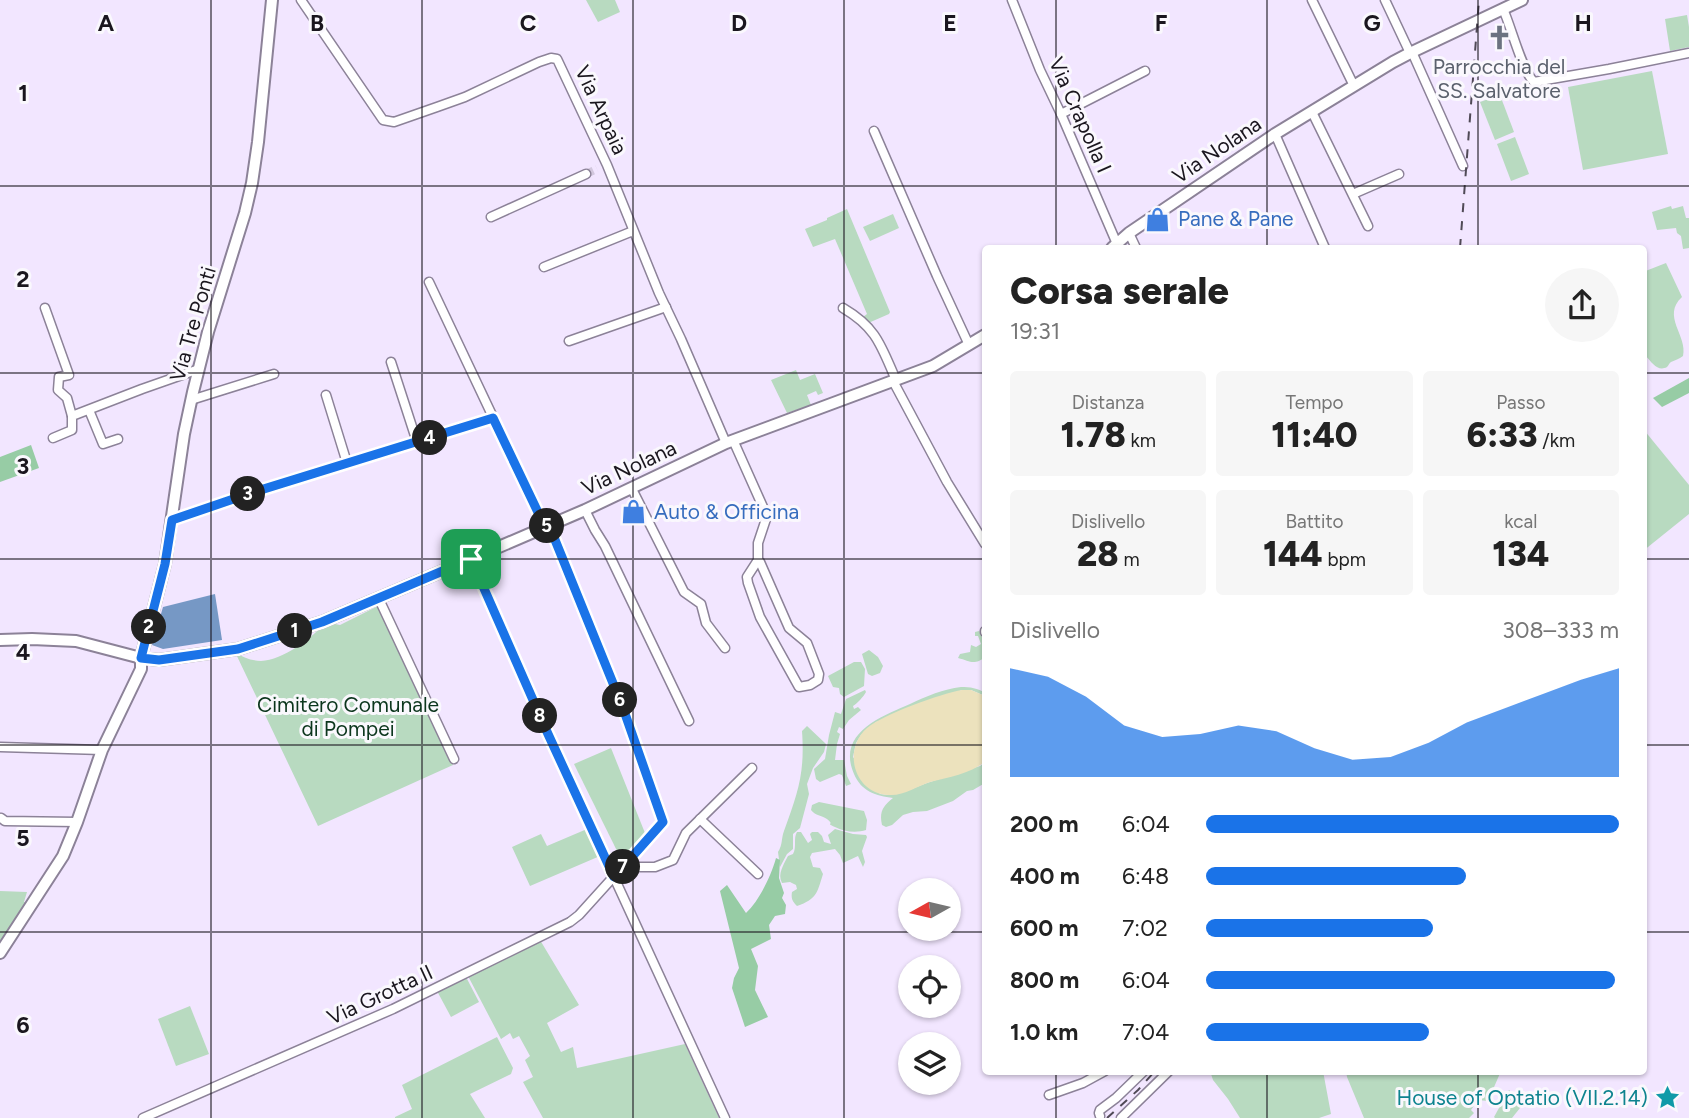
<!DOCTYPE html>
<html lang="it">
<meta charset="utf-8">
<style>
:root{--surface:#fff;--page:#f6f6f6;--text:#222;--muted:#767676;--accent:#1a73e8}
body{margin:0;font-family:Figtree,sans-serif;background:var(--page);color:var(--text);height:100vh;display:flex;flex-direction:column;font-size:26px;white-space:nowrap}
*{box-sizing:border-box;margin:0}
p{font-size:23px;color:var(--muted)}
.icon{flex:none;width:38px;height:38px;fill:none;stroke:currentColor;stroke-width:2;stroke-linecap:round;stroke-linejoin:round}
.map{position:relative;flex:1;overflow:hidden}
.panel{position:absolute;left:982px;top:245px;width:665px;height:830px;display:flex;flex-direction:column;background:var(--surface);border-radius:7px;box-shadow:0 2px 5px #0004}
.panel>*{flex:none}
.needle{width:46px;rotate:262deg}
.buttons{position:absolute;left:898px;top:878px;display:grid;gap:14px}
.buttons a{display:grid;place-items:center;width:63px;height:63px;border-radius:50%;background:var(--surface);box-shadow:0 2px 5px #0004;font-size:35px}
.pin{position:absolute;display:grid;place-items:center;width:60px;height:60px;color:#fff;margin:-30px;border-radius:14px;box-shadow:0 4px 10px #0006}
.km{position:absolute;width:35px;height:35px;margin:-18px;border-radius:50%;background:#222;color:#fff;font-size:19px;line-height:35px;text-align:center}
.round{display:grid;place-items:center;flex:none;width:74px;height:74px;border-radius:37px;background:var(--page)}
.head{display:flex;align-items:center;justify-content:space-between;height:119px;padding:0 28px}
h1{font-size:38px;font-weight:800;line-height:52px}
.stats{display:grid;grid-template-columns:repeat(3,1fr);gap:10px;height:119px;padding:7px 28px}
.stats div{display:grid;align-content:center;border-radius:7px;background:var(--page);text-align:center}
.stats b{font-size:35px;font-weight:800}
.stats small{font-size:19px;font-weight:400}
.stats p{font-size:19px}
.chart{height:196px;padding:14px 28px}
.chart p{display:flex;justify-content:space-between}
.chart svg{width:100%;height:126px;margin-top:7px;fill:var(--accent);opacity:.7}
ul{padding:0 28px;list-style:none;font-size:23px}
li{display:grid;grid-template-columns:112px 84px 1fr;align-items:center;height:52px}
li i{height:18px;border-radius:9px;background:var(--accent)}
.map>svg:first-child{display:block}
.green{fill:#b8dac0}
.forest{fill:#97cca5}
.sand{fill:#ece2bd}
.water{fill:#7698c5}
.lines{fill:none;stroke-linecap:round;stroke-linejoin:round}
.street-tunnel{stroke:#d2c7dd;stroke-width:8;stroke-dasharray:8 4;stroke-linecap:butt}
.street-casing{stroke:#8c8298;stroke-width:11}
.secondary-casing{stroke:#8c8298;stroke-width:14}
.street{stroke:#fff;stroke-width:8}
.secondary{stroke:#fff;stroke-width:10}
.rail{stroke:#504a56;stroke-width:2;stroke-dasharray:9 9;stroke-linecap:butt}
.route-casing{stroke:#fff;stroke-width:14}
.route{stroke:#1a73e8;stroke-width:9}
.grid{fill:none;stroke:#1a161e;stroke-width:2;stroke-opacity:0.55}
.labels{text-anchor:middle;stroke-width:6;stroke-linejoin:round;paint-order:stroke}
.worship-label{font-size:21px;fill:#5b616d;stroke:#faf8fd}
.street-label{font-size:21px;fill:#1a161e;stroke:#faf8fd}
.shop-label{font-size:21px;fill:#366cbe;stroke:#faf8fd;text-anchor:start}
.park-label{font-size:21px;fill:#0c361d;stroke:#faf8fd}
.culture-label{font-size:21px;fill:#0d838f;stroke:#faf8fd;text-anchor:end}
.grid-label{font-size:23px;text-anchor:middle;font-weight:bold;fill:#1a161e;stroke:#faf8fd;stroke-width:6;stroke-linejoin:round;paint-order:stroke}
</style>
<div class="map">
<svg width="1689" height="1118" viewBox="0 0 1689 1118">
<rect width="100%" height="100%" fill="#f2e6ff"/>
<g class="green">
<polygon points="586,0 615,0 620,12 598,22"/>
<polygon points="1687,15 1689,27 1689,47 1670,51 1665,19"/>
<polygon points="1652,71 1668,154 1583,170 1568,87"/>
<polygon points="1500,95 1514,132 1495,140 1480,102"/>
<polygon points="1515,137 1529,174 1511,181 1497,144"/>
<polygon points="1671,206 1672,209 1683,206 1686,218 1689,218 1689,248 1683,249 1681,236 1677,233 1676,228 1657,230 1652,212"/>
<polygon points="847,209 890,312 889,314 866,324 863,317 867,314 835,239 813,247 805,229 827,220 827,218"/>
<polygon points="893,214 899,228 870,241 863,227"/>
<path d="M1666,263L1682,297C1661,316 1688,336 1683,356C1679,359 1675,360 1671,362C1669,363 1669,365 1667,367C1658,372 1652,363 1646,356L1643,357V272Z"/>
<polygon points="796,370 800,380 815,374 823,393 818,395 816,391 807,395 811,405 787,413 771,380"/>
<polygon points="1644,430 1689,485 1689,514 1643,551"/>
<path d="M378,606L453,765L318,826L235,652C242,657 252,661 261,661C283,660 312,638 326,622L340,625Z"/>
<path d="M979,631L985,643V657C974,666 970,661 958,658L960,654L970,652L971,645L976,647L981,644L978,636H975V632Z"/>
<polygon points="869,650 878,657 883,666 880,673 872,676 868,674 862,654"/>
<polygon points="854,662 861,662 865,669 864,686 844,697 840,694 839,688 833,687 828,676"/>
<path d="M961,687C970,687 978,688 985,693V696L971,690H962L876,722L861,735L856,743L853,757L880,794C898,797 910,789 927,783C944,777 962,772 980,766L985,762V783L973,790L967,791L953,801L927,811L913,812L903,815L892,825L886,827L882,825C879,812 883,806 893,798C876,796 861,791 854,774C836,733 882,716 910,704C927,696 943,689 961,687Z"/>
<path d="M865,690L866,692C863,697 858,703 853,706L854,709L858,707L861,710L849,720L843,729L839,727L837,732L840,734L837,744L835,760H844L847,776L851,784L846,786L842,775L839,774L820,782L816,779L814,769L825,759L829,735L835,712L841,714L846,699Z"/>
<path d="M807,726L826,744L824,752L813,768L807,784L809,794L800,828L793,834V849L787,854L780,867L778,852C783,844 781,839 784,831C798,792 805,774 802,731Z"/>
<polygon points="611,748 647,838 623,863 574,764"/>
<path d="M819,802L864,811L867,820L866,830C857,833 844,832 835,827C824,822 836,826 827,819C821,815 816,816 811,810L812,805Z"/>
<polygon points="587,829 600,856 530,886 512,847 541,834 547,846"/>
<path d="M835,829L853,834L866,835L867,837L862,851L865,862L863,867L858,856L843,863L840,855L835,849L812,853L810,857L813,867L820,868L823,874C817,893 817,899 797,906C792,901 791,898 792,892L797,889L796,885L790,882L782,883C777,874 784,864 788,856L793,854C797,847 793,838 797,832H801L808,843L812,840L810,834L812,832H818L822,836L824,842L831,844L828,835Z"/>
<polygon points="0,891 27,892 24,902 30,902 0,947"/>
<polygon points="540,940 579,1005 547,1023 561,1052 573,1047 577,1068 685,1044 719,1118 543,1118 523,1082 533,1077 525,1060 530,1056 519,1036 513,1039 510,1033 501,1039 468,976"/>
<polygon points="466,977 479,1002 451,1017 437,991"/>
<polygon points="190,1006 209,1054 176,1066 158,1019"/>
<polygon points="497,1037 513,1068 511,1074 470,1094 485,1118 395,1118 395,1117 412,1109 402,1085"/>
<polygon points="1210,1071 1323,1071 1331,1114 1319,1118 1240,1118 1228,1099 1213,1080"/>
<polygon points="1346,1071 1501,1071 1488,1101 1478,1100 1471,1110 1474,1113 1469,1118 1364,1118 1347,1077"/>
<polygon points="1509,1090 1524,1103 1512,1118 1495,1118 1494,1117"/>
</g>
<g class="forest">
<polygon points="1689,378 1689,393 1662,407 1653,398"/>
<polygon points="31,445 39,468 0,482 0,457"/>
<path d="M776,858L780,860L779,878L784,893L782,898L786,905L785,914L775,916L769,925L771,939L751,949L758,966L755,990L768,1017L745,1027L732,988L734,978L739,968L720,891L727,885L746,913C759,901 771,876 776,858Z"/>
</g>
<path class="sand" d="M962,690H971L985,696V762C969,774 949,777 930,782C917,786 904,796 889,795C854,794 842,750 867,728C882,715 942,693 962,690Z"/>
<polygon class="water" points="215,594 222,640 163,649 152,645 163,607"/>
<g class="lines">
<polyline class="street-tunnel" points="586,174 597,169"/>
<defs>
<g id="street">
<polyline points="301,0 383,120 394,122 437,107 465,97 539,62 551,58 557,59 607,165 659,293 681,339 726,443"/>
<polyline points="1012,0 1040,70 1061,114 1117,244"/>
<polyline points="1312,0 1354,86"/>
<polyline points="1385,0 1410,53"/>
<path d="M1503,9C1511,26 1522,71 1534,82L1609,69L1689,53"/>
<polyline points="1412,52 1463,166"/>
<polyline points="1312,112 1368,226"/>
<polyline points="1061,114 1145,71"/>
<polyline points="874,131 937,276 969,345"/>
<polyline points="1275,134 1325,248"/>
<polyline points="1353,194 1399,174"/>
<polyline points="491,217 586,174"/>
<polyline points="1129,233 1136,248"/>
<polyline points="544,267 633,231"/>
<polyline points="429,282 545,527"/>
<polyline points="45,308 69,375 59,377 58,390 67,398 72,416"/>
<path d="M843,308C877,328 881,346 896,380"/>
<polyline points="569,341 666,307"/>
<polyline points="391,362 417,442 493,418"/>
<polyline points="893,381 947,482 985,544"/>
<polyline points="326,395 347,463"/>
<polyline points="191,400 274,374"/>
<polyline points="89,410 103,444 118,439"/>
<polyline points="53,438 72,430 72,416 142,389 199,369"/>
<polyline points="733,440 767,516 758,543 758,560 747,577 748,583 760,617 799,687 810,685 818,680 819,674 807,643 789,628 760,562 758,560"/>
<polyline points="632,489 684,592 701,604 706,623 725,648"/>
<polyline points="585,510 595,530 605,546 689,721"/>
<polyline points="171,520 251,493 417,442"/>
<polyline points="471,559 548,734 725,1118"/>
<polyline points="378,597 454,759"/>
<polyline points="985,631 985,632"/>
<polyline points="0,747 102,750"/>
<polyline points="1,818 5,821 77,822"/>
<polyline points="700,819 758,874"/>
<polyline points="622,867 655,867 673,860 686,833 752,768"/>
<polyline points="1049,1095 1083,1083 1105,1071"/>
<polyline points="1100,1116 1099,1113 1100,1110 1116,1098 1144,1071"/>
<polyline points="143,1118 393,1009 570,922 579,915 663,822 623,708 549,525"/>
<polyline points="1121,1118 1169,1071"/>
</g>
<g id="secondary">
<polyline points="1112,248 1129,233 1275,134 1393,62 1412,52 1522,0"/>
<polyline points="0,640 32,639 76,641 141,658 159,660 238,649 322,622 471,559 585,510 726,443 933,366 985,335"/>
<polyline points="0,953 63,856 77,822 102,750 141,669 141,658 165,564 184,434 193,392 208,332 245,213 252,183 258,142 272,0"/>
</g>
</defs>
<use href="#street" class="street-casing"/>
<use href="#secondary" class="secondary-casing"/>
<use href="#street" class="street"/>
<use href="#secondary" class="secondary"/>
<g class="rail">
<polyline points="1460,248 1479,0"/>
<polyline points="1107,1118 1138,1090 1155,1071"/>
</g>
</g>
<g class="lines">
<defs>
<polygon id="route" points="493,418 545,527 549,525 623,708 663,822 614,877 548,734 471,559 322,622 238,649 159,660 141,658 165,564 172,520 251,493"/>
</defs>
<use href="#route" class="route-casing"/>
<use href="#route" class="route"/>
</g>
<path class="grid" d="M211,0V1118M422,0V1118M633,0V1118M844,0V1118M1056,0V248M1267,0V248M1478,0V248M0,186H1689M0,373H985M1643,373H1689M0,559H985M1643,559H1689M0,745H985M1643,745H1689M0,932H985M1643,932H1689M1056,1071V1118M1267,1071V1118M1478,1071V1118"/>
<defs>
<symbol id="church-bare" viewBox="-9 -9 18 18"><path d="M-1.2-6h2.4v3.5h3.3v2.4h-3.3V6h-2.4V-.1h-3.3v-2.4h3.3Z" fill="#6b7280" stroke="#faf8fd" stroke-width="2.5" paint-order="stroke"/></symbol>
<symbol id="shop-bare" viewBox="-9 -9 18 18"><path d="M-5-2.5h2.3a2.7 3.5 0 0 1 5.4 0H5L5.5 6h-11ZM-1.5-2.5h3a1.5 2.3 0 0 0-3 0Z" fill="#3f7fe0" stroke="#faf8fd" stroke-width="2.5" paint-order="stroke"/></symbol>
<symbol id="sight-bare" viewBox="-9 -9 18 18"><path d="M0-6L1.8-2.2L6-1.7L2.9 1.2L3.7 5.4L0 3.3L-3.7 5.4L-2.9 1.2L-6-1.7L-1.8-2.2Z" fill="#0f9aa8" stroke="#faf8fd" stroke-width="2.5" paint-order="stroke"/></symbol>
</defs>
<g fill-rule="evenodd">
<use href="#church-bare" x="1482" y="20" width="35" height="35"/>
<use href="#shop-bare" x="1140" y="202" width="35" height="35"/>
<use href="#shop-bare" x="616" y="494" width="35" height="35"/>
<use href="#sight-bare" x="1650" y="1080" width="35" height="35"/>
</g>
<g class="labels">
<g class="worship-label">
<text x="1499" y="74">Parrocchia del<tspan x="1499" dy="24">SS. Salvatore</tspan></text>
</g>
<g class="street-label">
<text transform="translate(601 110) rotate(65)" y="7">Via Arpaia</text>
<text transform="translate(1080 115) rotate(66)" y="7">Via Crapolla I</text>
<text transform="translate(1217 150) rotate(-34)" y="7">Via Nolana</text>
<text transform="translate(193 324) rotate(-74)" y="7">Via Tre Ponti</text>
<text transform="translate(629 468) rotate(-25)" y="7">Via Nolana</text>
<text transform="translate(380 995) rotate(-25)" y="7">Via Grotta II</text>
</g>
<g class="shop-label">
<text x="1178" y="226">Pane &amp; Pane</text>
<text x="654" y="519">Auto &amp; Officina</text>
</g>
<g class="park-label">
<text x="348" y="712">Cimitero Comunale<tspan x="348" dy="24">di Pompei</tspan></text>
</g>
<g class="culture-label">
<text x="1648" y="1105">House of Optatio (VII.2.14)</text>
</g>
</g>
<g class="grid-label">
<text x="106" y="31">A</text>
<text x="317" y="31">B</text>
<text x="528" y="31">C</text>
<text x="739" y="31">D</text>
<text x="950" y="31">E</text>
<text x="1161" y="31">F</text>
<text x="1372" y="31">G</text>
<text x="1583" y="31">H</text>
<text x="23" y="101">1</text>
<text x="23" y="287">2</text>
<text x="23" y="474">3</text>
<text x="23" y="660">4</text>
<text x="23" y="846">5</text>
<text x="23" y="1033">6</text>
</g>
</svg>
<div class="buttons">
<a><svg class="needle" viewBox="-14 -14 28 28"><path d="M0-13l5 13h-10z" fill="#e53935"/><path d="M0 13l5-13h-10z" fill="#767676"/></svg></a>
<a><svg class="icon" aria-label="locate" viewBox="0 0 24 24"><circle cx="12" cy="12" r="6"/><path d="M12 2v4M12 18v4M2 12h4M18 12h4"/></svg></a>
<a><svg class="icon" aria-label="layers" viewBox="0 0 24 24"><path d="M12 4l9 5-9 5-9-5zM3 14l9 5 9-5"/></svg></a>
</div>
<div class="pin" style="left:471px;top:559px;background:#1e9e55"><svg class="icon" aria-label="arrive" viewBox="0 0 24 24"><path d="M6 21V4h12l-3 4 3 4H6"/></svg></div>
<b class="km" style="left:295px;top:631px">1</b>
<b class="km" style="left:149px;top:627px">2</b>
<b class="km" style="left:248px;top:494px">3</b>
<b class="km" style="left:430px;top:438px">4</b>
<b class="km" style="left:547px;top:526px">5</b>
<b class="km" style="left:620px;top:700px">6</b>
<b class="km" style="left:623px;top:867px">7</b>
<b class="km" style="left:540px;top:716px">8</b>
<section class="panel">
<div class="head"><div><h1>Corsa serale</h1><p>19:31</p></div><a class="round"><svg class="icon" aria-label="share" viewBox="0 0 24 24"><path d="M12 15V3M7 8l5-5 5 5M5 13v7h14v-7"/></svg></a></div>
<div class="stats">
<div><p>Distanza</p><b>1.78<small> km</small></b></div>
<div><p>Tempo</p><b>11:40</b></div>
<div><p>Passo</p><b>6:33<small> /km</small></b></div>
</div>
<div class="stats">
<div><p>Dislivello</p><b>28<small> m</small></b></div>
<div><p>Battito</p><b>144<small> bpm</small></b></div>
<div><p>kcal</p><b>134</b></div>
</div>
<div class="chart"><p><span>Dislivello</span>308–333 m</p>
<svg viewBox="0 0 160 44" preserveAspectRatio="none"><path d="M0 44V6L10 9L20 16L30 26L40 30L50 29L60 26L70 28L80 34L90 38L100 37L110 32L120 25L130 20L140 15L150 10L160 6V44z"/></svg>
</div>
<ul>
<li><b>200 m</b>6:04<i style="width:100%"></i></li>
<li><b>400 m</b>6:48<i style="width:63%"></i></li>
<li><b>600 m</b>7:02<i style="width:55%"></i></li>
<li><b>800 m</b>6:04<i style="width:99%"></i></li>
<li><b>1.0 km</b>7:04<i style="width:54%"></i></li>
</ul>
</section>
</div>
